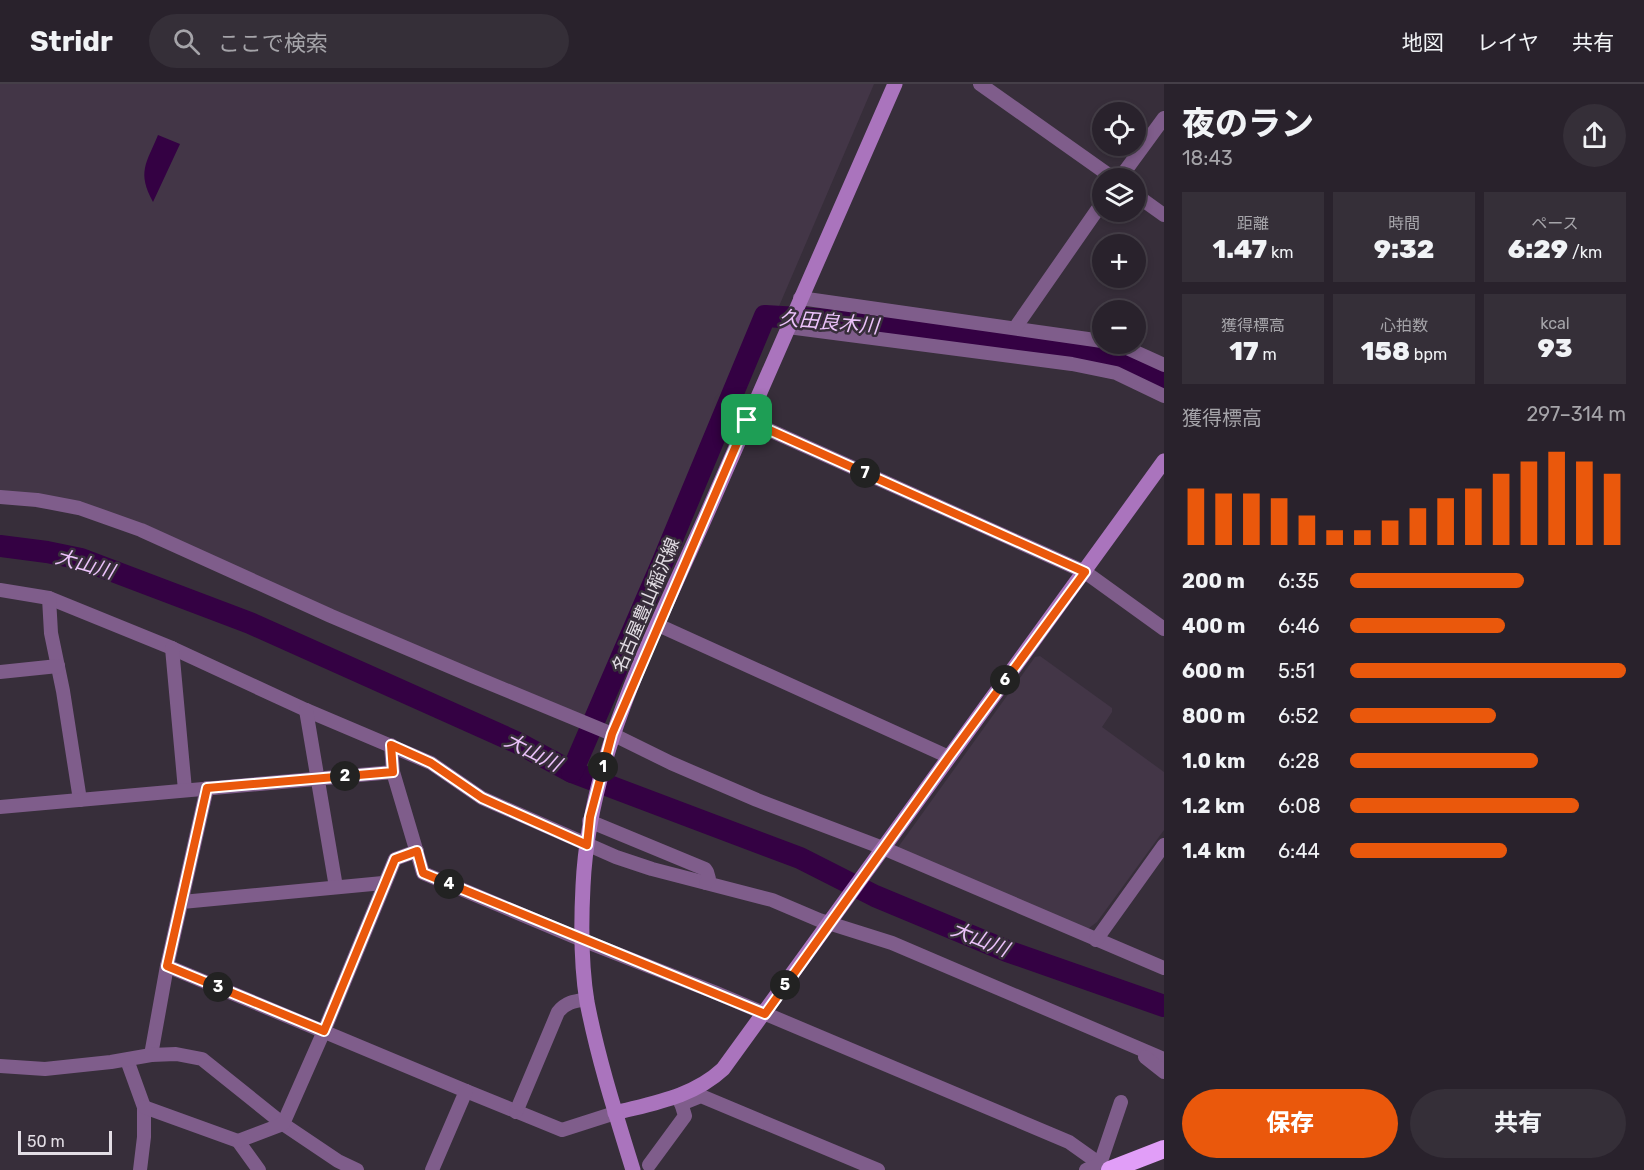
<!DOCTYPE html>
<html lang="ja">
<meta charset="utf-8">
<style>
:root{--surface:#29222c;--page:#352f38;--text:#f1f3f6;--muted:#a5a4a9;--line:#453f48;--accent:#ea580c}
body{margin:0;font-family:Rubik,"Noto Sans JP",sans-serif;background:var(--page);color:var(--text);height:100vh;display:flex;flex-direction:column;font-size:22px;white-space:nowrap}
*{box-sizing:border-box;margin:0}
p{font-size:20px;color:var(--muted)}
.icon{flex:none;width:33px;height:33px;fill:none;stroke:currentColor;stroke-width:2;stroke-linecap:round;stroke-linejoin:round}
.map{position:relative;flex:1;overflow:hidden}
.details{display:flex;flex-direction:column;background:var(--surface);width:480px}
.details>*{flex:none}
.fabs{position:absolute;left:1092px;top:18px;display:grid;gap:12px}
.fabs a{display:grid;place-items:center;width:54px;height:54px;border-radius:50%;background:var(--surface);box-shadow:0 3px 9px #0003,0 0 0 2px var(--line);font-size:30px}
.scale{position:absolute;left:18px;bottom:15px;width:94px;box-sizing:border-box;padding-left:6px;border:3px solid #e3dee5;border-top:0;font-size:16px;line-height:21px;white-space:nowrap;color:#e3dee5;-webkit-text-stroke:4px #372e3a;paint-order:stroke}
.pin{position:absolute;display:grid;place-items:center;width:51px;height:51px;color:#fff;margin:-26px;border-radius:12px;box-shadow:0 3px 9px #0006}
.km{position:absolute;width:30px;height:30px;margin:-15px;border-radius:50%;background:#222;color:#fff;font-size:16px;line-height:30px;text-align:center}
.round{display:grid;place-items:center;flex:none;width:63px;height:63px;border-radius:32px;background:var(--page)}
.headline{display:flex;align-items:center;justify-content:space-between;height:102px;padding:0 18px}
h1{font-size:33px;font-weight:800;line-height:45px}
.figures{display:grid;grid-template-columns:repeat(3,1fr);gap:9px;height:102px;padding:6px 18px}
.figures div{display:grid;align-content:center;border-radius:0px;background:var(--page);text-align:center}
.figures b{font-size:26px;font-weight:800}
.figures small{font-size:16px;font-weight:400}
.figures p{font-size:16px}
.chart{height:168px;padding:12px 18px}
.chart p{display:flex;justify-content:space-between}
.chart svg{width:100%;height:108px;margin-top:6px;stroke:var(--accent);stroke-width:6}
.primary-button{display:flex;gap:12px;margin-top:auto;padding:12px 18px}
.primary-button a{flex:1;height:69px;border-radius:36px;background:var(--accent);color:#fff;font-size:24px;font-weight:800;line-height:69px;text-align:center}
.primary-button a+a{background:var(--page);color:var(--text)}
ul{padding:0 18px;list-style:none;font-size:20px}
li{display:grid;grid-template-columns:96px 72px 1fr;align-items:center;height:45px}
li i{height:15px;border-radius:8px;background:var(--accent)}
header{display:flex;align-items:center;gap:36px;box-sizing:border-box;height:84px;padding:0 30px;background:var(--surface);border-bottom:2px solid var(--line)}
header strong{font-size:28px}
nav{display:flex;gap:33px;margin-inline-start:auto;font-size:21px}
.search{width:420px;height:54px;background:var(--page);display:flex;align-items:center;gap:15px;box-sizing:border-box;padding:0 21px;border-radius:33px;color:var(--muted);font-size:22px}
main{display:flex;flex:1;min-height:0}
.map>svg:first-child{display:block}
.built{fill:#433647}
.water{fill:#340143}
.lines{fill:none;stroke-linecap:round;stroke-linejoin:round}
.river{stroke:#340143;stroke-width:22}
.street{stroke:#7f5d8b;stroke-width:14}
.secondary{stroke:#aa74bd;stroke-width:15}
.highway{stroke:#e19ef8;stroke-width:18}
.route-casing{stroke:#fff;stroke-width:12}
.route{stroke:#ea580c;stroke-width:8}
.labels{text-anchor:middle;stroke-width:5;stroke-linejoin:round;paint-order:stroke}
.street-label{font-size:18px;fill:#e3dee5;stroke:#372e3a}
.water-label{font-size:20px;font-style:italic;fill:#ecc3fb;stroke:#372e3a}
</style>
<header>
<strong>Stridr</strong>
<div class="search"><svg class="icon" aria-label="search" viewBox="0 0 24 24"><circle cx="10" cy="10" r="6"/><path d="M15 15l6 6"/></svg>ここで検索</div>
<nav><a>地図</a><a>レイヤ</a><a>共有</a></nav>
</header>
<main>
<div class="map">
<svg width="1164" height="1086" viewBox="0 0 1164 1086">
<rect width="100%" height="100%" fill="#372e3a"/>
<g class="built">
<polygon points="0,0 874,0 600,641 246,491 131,438 0,409"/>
<polygon points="1040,572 1112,624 1112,628 1102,643 1164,688 1164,746 1097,838 1085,847 896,766 1035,573"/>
</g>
<path class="water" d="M158,51L180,60L153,118C137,88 146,80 158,51Z"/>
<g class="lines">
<g class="river">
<polyline points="0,462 47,468 81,475 250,539 518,659 572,688 800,774 875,812 1007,867 1164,922"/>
<polyline points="572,688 663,477 765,232 832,236 1099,271 1120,276 1164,298"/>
</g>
<g class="street">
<polyline points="980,0 1113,94"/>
<polyline points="1120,94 1164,34"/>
<polyline points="1136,111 1164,131"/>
<polyline points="800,214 1102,257"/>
<polyline points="788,243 1072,280 1116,289 1164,312"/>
<polyline points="1015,244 1102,119"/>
<polyline points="1118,260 1164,281"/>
<polyline points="747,336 1085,488 1164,545"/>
<polyline points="0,413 37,416 79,424 141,446 331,532 472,592 612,650 671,679 757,716 883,764 1164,884"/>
<polyline points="0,506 49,514 172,564 306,626 431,679 482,714 616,773 652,785 772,816 819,836 892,859 1164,975"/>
<polyline points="49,514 51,549 63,607 80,716"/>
<polyline points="658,541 949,673"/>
<polyline points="172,564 185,706"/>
<polyline points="0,588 58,582"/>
<polyline points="306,626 336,803"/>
<polyline points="391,661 393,688 423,789 582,856 714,908 1069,1058 1100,1080"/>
<polyline points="0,723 393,688"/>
<polyline points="589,737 705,785 707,788 709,795 706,799"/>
<polyline points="182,818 383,799"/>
<polyline points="1096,856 1164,761"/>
<polyline points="167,882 466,1007 562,1046 615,1029"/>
<polyline points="151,971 167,882 207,704"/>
<polyline points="1145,973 1164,988"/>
<polyline points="127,976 144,1023 144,1053 140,1086"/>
<polyline points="0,982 45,985 111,978 151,971 176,970 202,975 283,1040 338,1077 357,1086"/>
<polyline points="681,1020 701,1012 878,1086"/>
<polyline points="144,1023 238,1057 259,1086"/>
<path d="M516,1028L558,928C566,918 575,917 587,915"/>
<polyline points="238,1057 283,1040 324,947 395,775 417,767"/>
<polyline points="649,1081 685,1032 679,1012"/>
<polyline points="432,1086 466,1007"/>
<polyline points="1086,1086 1100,1080 1121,1018"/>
</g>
<g class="secondary">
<path d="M615,1029C653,1019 693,1013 723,985L1164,377"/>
<path d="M633,1086C616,1031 598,975 587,918C581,881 581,840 583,802C589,669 656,546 709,425C771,283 832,141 895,0"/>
</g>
<polyline class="highway" points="1110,1086 1164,1065"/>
</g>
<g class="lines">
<defs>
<polygon id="route" points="747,336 1085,488 949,673 765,930 423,789 417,767 395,775 324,947 167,882 207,704 393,688 391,661 431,679 482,714 587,761 590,733 612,650"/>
</defs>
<use href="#route" class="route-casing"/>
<use href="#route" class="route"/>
</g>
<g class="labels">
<g class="street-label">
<text transform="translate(646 521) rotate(-67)" y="6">名古屋豊山稲沢線</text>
</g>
<g class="water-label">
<text transform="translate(829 238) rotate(5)" y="7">久田良木川</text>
<text transform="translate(85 480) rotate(16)" y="7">大山川</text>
<text transform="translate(533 668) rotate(27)" y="7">大山川</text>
<text transform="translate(980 855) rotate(22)" y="7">大山川</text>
</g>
</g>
</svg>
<div class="fabs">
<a><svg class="icon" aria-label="locate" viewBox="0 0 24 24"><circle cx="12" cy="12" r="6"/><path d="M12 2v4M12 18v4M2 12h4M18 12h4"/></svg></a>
<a><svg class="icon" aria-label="layers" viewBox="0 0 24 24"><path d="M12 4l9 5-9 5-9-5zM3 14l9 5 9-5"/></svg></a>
<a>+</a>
<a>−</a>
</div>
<div class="scale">50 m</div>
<div class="pin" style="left:747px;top:336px;background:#1e9e55"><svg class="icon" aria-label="arrive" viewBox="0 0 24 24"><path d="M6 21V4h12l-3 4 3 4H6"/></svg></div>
<b class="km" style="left:603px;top:683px">1</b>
<b class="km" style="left:345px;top:692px">2</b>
<b class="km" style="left:218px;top:903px">3</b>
<b class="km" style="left:449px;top:800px">4</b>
<b class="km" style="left:785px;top:901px">5</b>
<b class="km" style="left:1005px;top:596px">6</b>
<b class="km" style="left:865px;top:389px">7</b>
</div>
<section class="details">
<div class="headline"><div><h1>夜のラン</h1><p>18:43</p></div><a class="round"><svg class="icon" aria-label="share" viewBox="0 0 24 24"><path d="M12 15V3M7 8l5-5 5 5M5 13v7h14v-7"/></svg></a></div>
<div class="figures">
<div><p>距離</p><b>1.47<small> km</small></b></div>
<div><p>時間</p><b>9:32</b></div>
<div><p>ペース</p><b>6:29<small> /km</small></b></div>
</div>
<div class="figures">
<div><p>獲得標高</p><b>17<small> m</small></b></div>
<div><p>心拍数</p><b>158<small> bpm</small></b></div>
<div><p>kcal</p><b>93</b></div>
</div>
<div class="chart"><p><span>獲得標高</span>297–314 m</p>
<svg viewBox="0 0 160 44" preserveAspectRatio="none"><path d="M5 44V21M15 44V23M25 44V23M35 44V25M45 44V32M55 44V38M65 44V38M75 44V34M85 44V29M95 44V25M105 44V21M115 44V15M125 44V10M135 44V6M145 44V10M155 44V15"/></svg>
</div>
<ul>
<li><b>200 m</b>6:35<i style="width:63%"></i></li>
<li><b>400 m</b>6:46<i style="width:56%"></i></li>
<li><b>600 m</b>5:51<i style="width:100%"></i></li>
<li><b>800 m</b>6:52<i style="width:53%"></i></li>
<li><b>1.0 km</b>6:28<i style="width:68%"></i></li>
<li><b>1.2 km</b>6:08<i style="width:83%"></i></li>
<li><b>1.4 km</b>6:44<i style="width:57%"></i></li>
</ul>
<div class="primary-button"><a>保存</a><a>共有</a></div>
</section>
</main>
